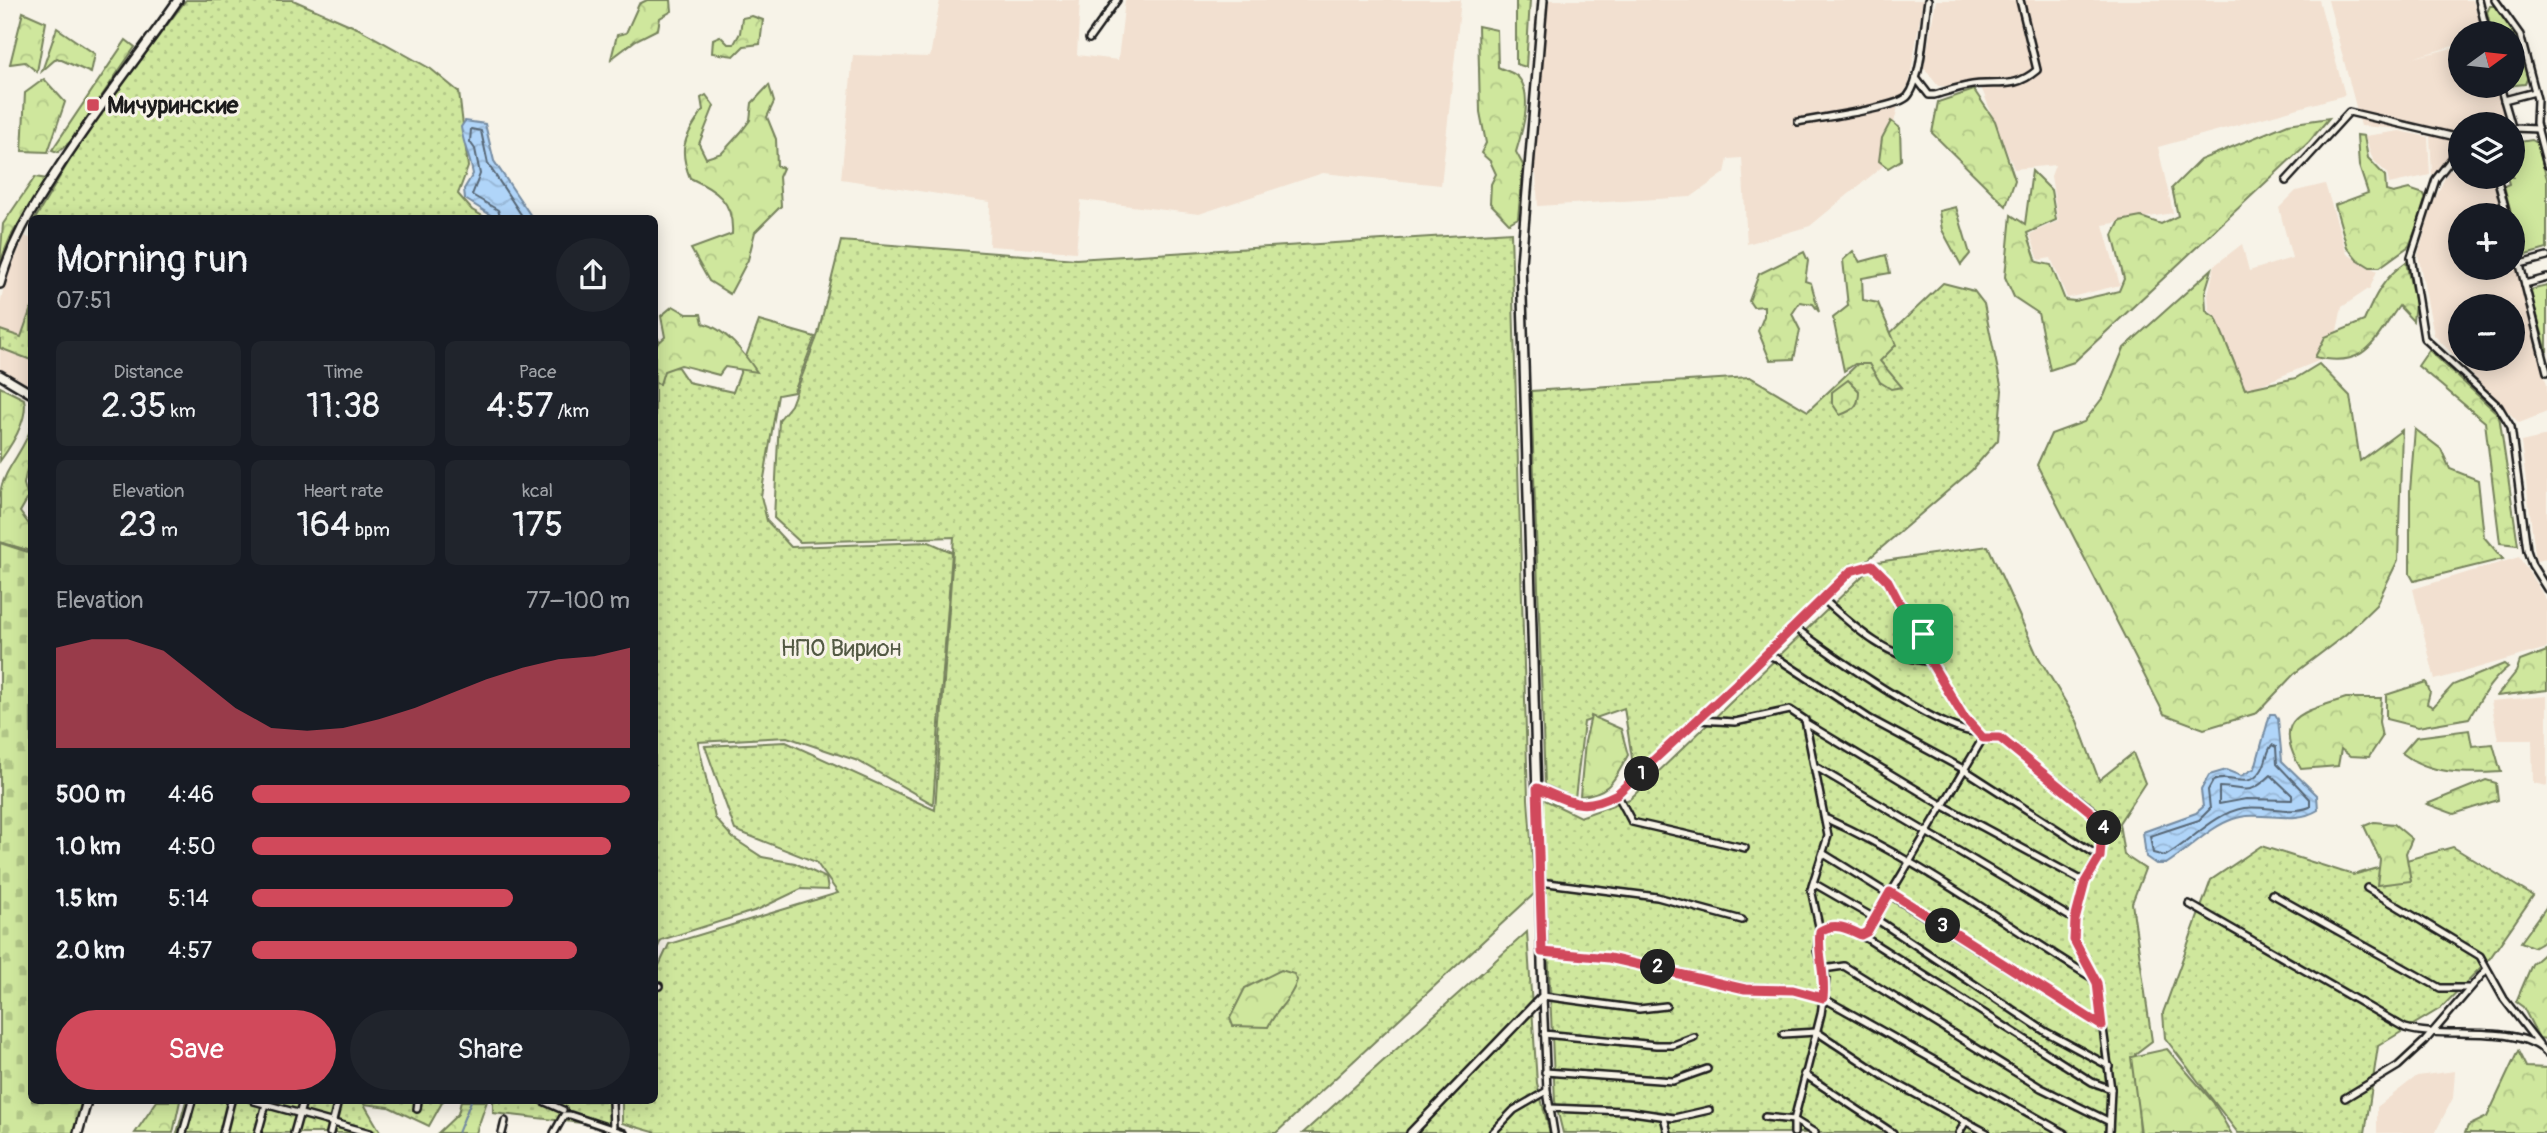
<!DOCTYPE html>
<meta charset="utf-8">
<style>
:root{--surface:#171b24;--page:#20242c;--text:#f1f3f6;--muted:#9ea1a6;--accent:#d1495b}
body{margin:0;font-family:Pangolin,sans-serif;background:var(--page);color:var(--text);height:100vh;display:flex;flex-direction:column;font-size:26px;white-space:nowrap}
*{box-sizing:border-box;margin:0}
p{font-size:23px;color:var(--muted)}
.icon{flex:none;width:38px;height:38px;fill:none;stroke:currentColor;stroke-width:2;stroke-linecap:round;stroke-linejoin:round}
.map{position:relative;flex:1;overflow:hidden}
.drawer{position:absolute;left:28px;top:215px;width:630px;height:889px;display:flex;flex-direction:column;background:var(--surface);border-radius:10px;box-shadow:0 4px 18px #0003}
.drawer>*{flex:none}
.needle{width:46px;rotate:75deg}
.controls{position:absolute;left:2448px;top:21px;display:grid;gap:14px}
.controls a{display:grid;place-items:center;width:77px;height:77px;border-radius:50%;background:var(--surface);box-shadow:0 4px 18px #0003;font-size:35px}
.pin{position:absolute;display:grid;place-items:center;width:60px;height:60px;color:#fff;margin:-30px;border-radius:14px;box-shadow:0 4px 10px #0006}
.km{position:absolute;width:35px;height:35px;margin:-18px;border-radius:50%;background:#222;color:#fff;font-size:19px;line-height:35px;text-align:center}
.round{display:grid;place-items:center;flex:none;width:74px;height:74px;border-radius:37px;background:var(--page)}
.summary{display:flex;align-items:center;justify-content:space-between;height:119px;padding:0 28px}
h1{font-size:38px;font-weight:600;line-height:52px}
.metrics{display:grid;grid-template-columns:repeat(3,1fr);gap:10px;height:119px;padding:7px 28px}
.metrics div{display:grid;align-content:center;border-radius:10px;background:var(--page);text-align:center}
.metrics b{font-size:35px;font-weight:600}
.metrics small{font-size:19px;font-weight:400}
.metrics p{font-size:19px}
.chart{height:196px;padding:14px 28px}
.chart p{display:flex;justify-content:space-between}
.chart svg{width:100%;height:126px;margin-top:7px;fill:var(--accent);opacity:.7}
.action{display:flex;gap:14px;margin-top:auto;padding:14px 28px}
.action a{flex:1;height:80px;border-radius:42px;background:var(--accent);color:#fff;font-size:28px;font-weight:600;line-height:80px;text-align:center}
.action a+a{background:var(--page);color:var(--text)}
ul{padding:0 28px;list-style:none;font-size:23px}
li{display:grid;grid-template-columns:112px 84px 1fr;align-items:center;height:52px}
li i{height:18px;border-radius:9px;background:var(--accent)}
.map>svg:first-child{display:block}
.built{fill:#f2e0d0;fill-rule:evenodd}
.grass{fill:url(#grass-dots);stroke:#76825c;stroke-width:2}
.forest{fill:url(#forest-crowns);stroke:#76825c;stroke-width:2}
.cemetery{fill:url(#cemetery-stones);stroke:#76825c;stroke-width:2}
.park{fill:#cfe79d;stroke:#76825c;stroke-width:2}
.water{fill:url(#water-waves);stroke:#758ba1;stroke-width:2}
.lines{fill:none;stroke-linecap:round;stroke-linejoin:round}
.shore{stroke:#576674;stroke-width:2}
.stream{stroke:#758ba1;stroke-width:2}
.street-casing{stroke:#1c1c1c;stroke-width:10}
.secondary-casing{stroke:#1c1c1c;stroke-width:12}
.street{stroke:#f7f3e8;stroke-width:5}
.secondary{stroke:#f7f3e8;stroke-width:7}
.route-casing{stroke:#fff;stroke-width:14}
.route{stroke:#d1495b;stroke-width:9}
.poi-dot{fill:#d1495b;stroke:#f7f3e8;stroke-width:2.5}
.labels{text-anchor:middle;stroke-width:6;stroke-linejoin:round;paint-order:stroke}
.poi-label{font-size:24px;font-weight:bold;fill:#1c1c1c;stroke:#f7f3e8;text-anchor:start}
.park-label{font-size:24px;fill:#525943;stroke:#f7f3e8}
</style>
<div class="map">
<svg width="2547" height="1133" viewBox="0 0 2547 1133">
<defs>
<pattern id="grass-dots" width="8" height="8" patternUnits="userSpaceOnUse" patternTransform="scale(1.75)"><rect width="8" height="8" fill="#cfe79d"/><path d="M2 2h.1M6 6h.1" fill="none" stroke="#b1c687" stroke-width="1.8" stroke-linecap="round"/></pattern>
<pattern id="forest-crowns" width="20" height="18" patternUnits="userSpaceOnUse" patternTransform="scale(1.75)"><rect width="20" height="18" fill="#cfe79d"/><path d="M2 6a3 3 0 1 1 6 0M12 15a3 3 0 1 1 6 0" fill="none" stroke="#b1c687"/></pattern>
<pattern id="cemetery-stones" width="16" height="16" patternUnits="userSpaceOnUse" patternTransform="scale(1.75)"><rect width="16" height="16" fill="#cfe79d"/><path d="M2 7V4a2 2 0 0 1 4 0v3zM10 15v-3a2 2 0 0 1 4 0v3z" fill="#b1c687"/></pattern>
<pattern id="water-waves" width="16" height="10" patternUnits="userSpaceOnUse" patternTransform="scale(1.75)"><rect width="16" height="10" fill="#b0d5f9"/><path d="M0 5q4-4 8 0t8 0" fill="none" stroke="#97b6d5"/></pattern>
</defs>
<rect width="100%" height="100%" fill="#f7f3e8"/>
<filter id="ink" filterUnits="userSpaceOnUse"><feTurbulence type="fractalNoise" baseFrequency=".0143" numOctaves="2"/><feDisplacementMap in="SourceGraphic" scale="14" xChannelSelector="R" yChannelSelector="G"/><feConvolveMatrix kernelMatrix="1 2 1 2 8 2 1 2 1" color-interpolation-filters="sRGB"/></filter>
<g filter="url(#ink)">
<g class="built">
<polygon points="940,0 1080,0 1077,55 1118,60 1125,0 1461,0 1441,185 1323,173 1199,214 1081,200 1076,252 989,246 990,202 841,179 853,55 930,57"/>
<polygon points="1548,0 1923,0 1909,84 1900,99 1883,166 1810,226 1747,244 1742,158 1728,159 1725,173 1691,197 1538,206 1536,174 1533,173"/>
<polygon points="1936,0 2319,0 2345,95 2158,147 2173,213 2103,225 2120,285 2067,298 2051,258 2039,260 2030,234 2058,221 2051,176 2055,165 2014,169 1981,87 1938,86 1924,68"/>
<polygon points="2328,0 2473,0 2483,33 2460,33 2460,44 2412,58 2460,46 2460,86 2497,86 2507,124 2460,124 2460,163 2432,175 2430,136 2401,129 2361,126"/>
<polygon points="2400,131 2428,137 2430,175 2389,184 2387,173 2373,160 2365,136"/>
<path d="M2460,166V177H2492L2502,215H2460V268H2513V256L2547,385V412L2519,423L2434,335L2418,255L2433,203L2448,171ZM2460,306H2513V359H2460Z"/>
<polygon points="2325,184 2347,254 2377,271 2370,288 2342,307 2335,340 2318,361 2243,392 2217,318 2209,310 2208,294 2215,265 2242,244 2249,271 2292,258 2279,208 2296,191"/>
<polygon points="25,236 31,239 32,308 21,337 0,330 0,304 6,278"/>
<polygon points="0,348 31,360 29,389 0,373"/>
<polygon points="2547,436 2547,559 2536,561 2521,442"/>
<polygon points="2519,557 2547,601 2547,648 2435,680 2413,589"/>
<polygon points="2547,696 2547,786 2533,783 2532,740 2498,740 2491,701"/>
<polygon points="2455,1071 2453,1098 2435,1133 2377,1133 2377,1107 2417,1076"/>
</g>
<g class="grass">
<polygon points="186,0 293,0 357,28 431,69 459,92 468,167 458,194 472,210 488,219 35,219 85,134"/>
<polygon points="1511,232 1528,799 1535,893 1276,1133 657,1133 622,1123 622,1101 654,1101 655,974 669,944 838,893 816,862 735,830 705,746 786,742 935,810 954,537 800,542 774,518 779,420 791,405 818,334 841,241 1076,259"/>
<polygon points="1943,283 1974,291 1984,304 2002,390 1998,440 1972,470 1873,555 1635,777 1624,708 1584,722 1575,798 1545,785 1531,391 1750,377 1808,411"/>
<polygon points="31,308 31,360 0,348 0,330 21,337"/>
<polygon points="759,321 815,337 794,392 778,395 761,496 767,521 791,547 929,542 952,552 933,804 858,761 787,737 698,742 715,818 733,838 762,857 795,863 826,878 828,890 801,889 757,910 661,940 655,954 655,334 688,382 733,392"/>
<polygon points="1988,546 2036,653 2077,721 2099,780 2133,753 2145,783 2119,823 2124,855 2145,869 2132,903 2152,1041 2135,1054 2140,1133 1563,1133 1555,1101 1541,798 1580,817 1630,799 1877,562"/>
<polygon points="2261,846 2353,875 2453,847 2533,896 2490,958 2441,1008 2378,1046 2365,1133 2238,1133 2165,1038 2163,1013 2211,880"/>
<polygon points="1527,932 1537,1083 1550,1133 1303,1133"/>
<polygon points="186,1101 443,1101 429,1126 389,1107 364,1104 381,1133 177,1133"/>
<polygon points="493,1101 616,1101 616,1127 493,1113"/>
</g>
<g class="forest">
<polygon points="647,0 671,0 672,11 660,18 658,29 636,40 611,59 617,35 626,33 639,4"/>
<polygon points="1516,0 1530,0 1526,67 1516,64"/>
<polygon points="23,12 46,22 37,72 25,62 10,64"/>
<polygon points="752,16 763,20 760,44 744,46 734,56 712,53 713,39 720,36 728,44 734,44 740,33 742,18"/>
<path d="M1478,26L1497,30L1498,67C1504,70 1513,72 1518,77C1534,94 1522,132 1516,152L1523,165L1518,218L1509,223L1490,203L1491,184L1496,174L1490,161L1481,153L1486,143L1480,112Z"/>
<polygon points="57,28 95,54 91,73 57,58 42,71"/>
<polygon points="126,40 135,47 71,141 58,152 52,150"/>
<polygon points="44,79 65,102 48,152 22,151 25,93"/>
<path d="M769,85L774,102L767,117L776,139L777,166L783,168L779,177L781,206L755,232L748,260L730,294L709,281L691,249L732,234C734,201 716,190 690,178C677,146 686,137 703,110L701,98L706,95L714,106L699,144L706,158L722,153L741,132L750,120L752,103Z"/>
<polygon points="1974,90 1995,121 2015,180 2006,206 1932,133 1938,102"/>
<polygon points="2329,118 2309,142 2074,362 2050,370 2038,313 2014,297 2005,277 2011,215 2025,224 2032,171 2051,190 2056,220 2027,233 2037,262 2051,265 2065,300 2075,301 2119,291 2124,279 2113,235 2120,221 2141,217 2161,224 2178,216 2172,188 2200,160 2288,124"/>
<polygon points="1891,121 1900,128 1901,160 1888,168 1879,161 1882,138"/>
<polygon points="2357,135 2364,136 2368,158 2385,176 2386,191 2393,193 2409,189 2424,194 2427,201 2409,246 2380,267 2370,267 2357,259 2347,247 2335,205 2368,193 2359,166"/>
<polygon points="35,177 47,179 11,236 0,262 3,224"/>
<polygon points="1956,207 1970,254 1961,265 1942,230 1939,211"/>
<polygon points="1853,251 1860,262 1886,255 1890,273 1862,278 1863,300 1878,303 1896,345 1880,361 1902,387 1891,389 1880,382 1869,364 1855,364 1844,371 1833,318 1848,306 1843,260"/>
<polygon points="1804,252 1808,261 1805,281 1811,283 1819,312 1813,304 1800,302 1792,314 1800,330 1794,359 1770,360 1758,331 1764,316 1764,306 1753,307 1749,301 1759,274"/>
<path d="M2406,262L2415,303L2413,321L2399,306C2373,342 2366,369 2315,357L2325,337L2364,321C2374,297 2384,277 2406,262Z"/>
<polygon points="2212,269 2205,292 2206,311 2216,318 2245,389 2296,378 2319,364 2350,396 2360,461 2402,430 2398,560 2376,605 2345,635 2295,673 2257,713 2204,729 2164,714 2037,465 2051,434 2084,422 2104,396 2124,348"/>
<path d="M673,306L687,314H701L703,323C726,329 744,353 757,372L725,367L719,375L681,365L664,371L660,384L655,383V346L665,337L661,316Z"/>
<polygon points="2429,350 2499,415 2518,545 2500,543 2485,422 2418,366"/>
<path d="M1848,380L1859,391C1859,406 1854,410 1840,415L1832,403V392Z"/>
<path d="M0,387L24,399C29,418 11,446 0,461Z"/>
<path d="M31,427V463L28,464L24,484L28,498L20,512L31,527V551L0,542C0,526 0,507 0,492C5,467 25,450 31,427Z"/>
<polygon points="2415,429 2441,449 2450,469 2478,480 2484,537 2503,559 2414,581 2410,574 2410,491"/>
<polygon points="2547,651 2547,690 2497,696 2516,672 2520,661"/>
<path d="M2504,664L2508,667C2490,681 2481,699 2469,718L2418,727L2386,719V695L2426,682L2430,692L2427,704L2433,707L2453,685Z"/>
<path d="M2346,698H2381L2379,722L2382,737L2369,757L2350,756L2341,749L2338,766L2301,769C2269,716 2304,712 2346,698Z"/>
<path d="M1591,716L1621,729L1628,755C1614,780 1611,793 1580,796L1585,742Z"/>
<path d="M2469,730L2472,746L2493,744L2501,772C2467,774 2430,775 2402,753L2416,737Z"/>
<polygon points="2486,780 2496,783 2498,800 2454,814 2427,804"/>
<polygon points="2374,822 2394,824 2412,839 2406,853 2411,881 2377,885 2380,860 2364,826"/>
<polygon points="2547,906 2547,939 2533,947 2521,942"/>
<polygon points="2547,951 2547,1039 2539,1038 2523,1007 2516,1002 2532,964"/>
<path d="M1281,970L1294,974L1297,980C1293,997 1276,1010 1268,1027L1233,1026L1230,1018L1245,988Z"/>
<polygon points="2167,1049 2213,1102 2231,1133 2141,1133 2131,1057"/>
<polygon points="2518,1051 2526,1067 2547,1068 2547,1133 2465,1133 2468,1126 2487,1117"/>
<polygon points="157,1101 180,1101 173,1133 135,1133"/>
<polygon points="461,1101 487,1101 476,1133 438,1133 458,1114"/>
</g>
<polygon class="cemetery" points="0,543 31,553 32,1101 82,1101 73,1133 0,1133"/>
<g class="park">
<polygon points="2490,6 2495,6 2516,35 2528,77 2525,84 2505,86 2513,86 2513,33 2492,33 2487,12"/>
<polygon points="2532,140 2537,143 2547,179 2547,249 2522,256 2504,186 2509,184 2507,177 2513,177 2513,143"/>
<polygon points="2547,286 2547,352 2530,290"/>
</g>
<g class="water">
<path d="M465,121L485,124L494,161L533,219H497L465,199L464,189L473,174C470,157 463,144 461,127Z"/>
<path d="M2270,714H2275L2278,719L2282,761L2317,795L2318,810C2293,826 2260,809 2233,819C2209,827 2188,851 2166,864H2156L2146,857L2143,832L2196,813L2203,807L2201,790L2209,775L2226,770L2241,776L2255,768Z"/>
</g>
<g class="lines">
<g class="shore">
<polyline points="501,219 498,210 472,195 480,174 475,149 470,142 471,129 481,131 488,164 524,219"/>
<path d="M2272,745L2276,747L2277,764L2310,799V807C2290,815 2265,805 2244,808C2214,813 2191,842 2165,856L2153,853L2150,836L2199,820L2210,809L2208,790L2213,781C2229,773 2248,791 2261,771C2267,763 2266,752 2272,745Z"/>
<path d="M2271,775L2292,795V800L2246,799L2219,804V787C2246,787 2247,798 2271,775Z"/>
</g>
<polyline class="stream" points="458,1133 471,1101"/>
<defs>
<g id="street">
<polyline points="2479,0 2487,33"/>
<polyline points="2495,0 2520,35 2537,99 2536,123 2547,165"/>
<polyline points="1089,39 1117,0"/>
<path d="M1916,78L1929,95H1934C1945,92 1956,88 1967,86C1995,80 2013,91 2037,70L2020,0"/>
<polyline points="2500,86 2511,124"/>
<polyline points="2504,100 2535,92"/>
<path d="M1798,122C1818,118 1899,108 1908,96C1922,79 1924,23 1928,0"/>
<polyline points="2513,128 2538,129"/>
<polyline points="2460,148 2436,179 2411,257 2420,313 2424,338 2499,407 2511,427 2527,550 2532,565 2547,589"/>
<polyline points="2497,177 2507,215"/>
<polyline points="2286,181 2349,112 2460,138"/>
<polyline points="2513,237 2547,372"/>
<polyline points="2520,264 2547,257"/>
<polyline points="2525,284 2547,278"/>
<path d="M1822,598C1852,625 1888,660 1930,661"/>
<path d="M1793,626C1824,650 1943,734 1977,732"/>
<polyline points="1766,654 1780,660 1870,719 1965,770 2100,857"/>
<polyline points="1698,720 1735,722 1790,710 1805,720 1828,836 1812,886"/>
<polyline points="1806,723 1942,805 2085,882"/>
<polyline points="1816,767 2075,920"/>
<path d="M1537,788C1571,802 1582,812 1617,794L1736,684L1851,571L1872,565L1888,581L1900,604L1923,634L1930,661L1963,716L1983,738L2000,739L2096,813L2104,826L2100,857L2085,882L2075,920L2074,940L2097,983L2111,1089L2109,1133"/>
<polyline points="1617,794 1632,822 1745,848"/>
<path d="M1827,819C1921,861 2005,925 2094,979"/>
<polyline points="1824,854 2102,1026"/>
<polyline points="1540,882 1657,897 1742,920"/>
<polyline points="2367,888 2480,956 2504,999 2539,1044"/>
<polyline points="2272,894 2440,988 2469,988"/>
<path d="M2189,904L2405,1028C2443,1040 2518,1022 2547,1053"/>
<polyline points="1820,931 1811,889 1815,884 1876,919 2046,1032 2109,1066"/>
<polyline points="1861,935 2092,1082 2111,1089"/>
<polyline points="1543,952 1609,958 1745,988 1793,990 1823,998 2064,1133"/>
<polyline points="1823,969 1844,966 2041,1088 2108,1121"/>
<polyline points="654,987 659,986"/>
<polyline points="1544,1034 1656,1045 1673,1045 1694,1037"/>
<polyline points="1783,1034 1817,1032 1888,1079 1987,1133"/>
<polyline points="1545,1072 1673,1081 1707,1069"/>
<polyline points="1804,1074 1893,1133"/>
<polyline points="2345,1098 2398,1066 2425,1041 2486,970"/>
<polyline points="254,1101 370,1133"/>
<polyline points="543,1101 563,1110"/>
<polyline points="612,1101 613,1129"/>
<polyline points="1549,1108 1626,1111 1674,1118 1709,1110"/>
<polyline points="417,1109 418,1101"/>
<polyline points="1664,1117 1668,1133"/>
<polyline points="1765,1117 1794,1120 1815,1133"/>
<polyline points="183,1133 192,1101"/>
<polyline points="223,1133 231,1101"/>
<polyline points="258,1133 266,1104"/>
<polyline points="294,1133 303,1101"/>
<polyline points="330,1133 338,1101"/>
<polyline points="502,1133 505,1121"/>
<polyline points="554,1133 564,1115 570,1115 624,1133"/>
<polyline points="1492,1133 1514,1110 1547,1091"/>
<polyline points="1554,1133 1547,1091 1543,996 1639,1009 1666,1006"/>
<path d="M1794,1133V1120L1821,1014L1826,979L1817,951L1820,931C1835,922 1847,927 1861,935L1870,928L1983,738"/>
<polyline points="1959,1133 1966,1121"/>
</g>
<g id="secondary">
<path d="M0,284C11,243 31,210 54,175C93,114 137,59 178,0"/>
<polyline points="0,375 32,394"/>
<polyline points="78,1133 87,1101"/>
<polyline points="1411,1133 1543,996 1521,263 1543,0"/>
</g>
</defs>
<use href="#street" class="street-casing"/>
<use href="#secondary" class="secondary-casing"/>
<use href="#street" class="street"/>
<use href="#secondary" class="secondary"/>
</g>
</g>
<g class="lines" filter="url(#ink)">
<defs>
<path id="route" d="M1872,565L1888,581L1900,604L1923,634L1930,661L1963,716L1983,738H2000L2103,822L2100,857L2085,882L2075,920L2074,940L2097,983L2102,1026L1890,892L1867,932L1861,935C1847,928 1835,922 1820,931C1817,955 1826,974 1823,998L1793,990L1745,989L1609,958L1542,952L1537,788C1571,802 1582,812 1617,794L1736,684L1851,571Z"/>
</defs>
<use href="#route" class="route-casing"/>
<use href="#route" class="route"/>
</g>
<rect class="poi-dot" x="86" y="98" width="14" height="14" rx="3.5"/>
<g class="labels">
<g class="poi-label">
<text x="107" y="113">Мичуринские</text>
</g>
<g class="park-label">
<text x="841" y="656">НПО Вирион</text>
</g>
</g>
</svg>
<div class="controls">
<a><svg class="needle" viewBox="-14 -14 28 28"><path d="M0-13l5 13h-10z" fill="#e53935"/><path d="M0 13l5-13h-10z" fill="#9ea1a6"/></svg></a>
<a><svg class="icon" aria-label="layers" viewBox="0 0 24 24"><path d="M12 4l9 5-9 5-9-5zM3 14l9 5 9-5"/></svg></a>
<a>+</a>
<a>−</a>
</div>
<div class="pin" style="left:1923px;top:634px;background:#1e9e55"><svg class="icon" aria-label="arrive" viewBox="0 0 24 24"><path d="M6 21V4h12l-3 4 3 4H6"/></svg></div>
<b class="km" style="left:1642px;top:774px">1</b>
<b class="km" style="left:1658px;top:967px">2</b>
<b class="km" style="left:1943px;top:926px">3</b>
<b class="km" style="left:2104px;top:828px">4</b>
<section class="drawer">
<div class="summary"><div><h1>Morning run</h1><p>07:51</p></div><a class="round"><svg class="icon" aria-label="share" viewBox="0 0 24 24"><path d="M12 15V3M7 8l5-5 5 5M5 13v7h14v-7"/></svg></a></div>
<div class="metrics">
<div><p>Distance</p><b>2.35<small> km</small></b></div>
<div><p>Time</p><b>11:38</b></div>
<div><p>Pace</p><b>4:57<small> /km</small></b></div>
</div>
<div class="metrics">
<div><p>Elevation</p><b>23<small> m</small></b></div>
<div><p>Heart rate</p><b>164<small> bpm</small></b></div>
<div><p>kcal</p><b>175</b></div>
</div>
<div class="chart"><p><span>Elevation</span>77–100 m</p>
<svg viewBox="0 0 160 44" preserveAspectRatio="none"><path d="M0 44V9L10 6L20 6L30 10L40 20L50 30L60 37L70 38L80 37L90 34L100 30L110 25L120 20L130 16L140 13L150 12L160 9V44z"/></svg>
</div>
<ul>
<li><b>500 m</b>4:46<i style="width:100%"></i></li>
<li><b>1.0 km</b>4:50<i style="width:95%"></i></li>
<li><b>1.5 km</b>5:14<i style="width:69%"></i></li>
<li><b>2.0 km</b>4:57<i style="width:86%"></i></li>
</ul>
<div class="action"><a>Save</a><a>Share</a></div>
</section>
</div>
